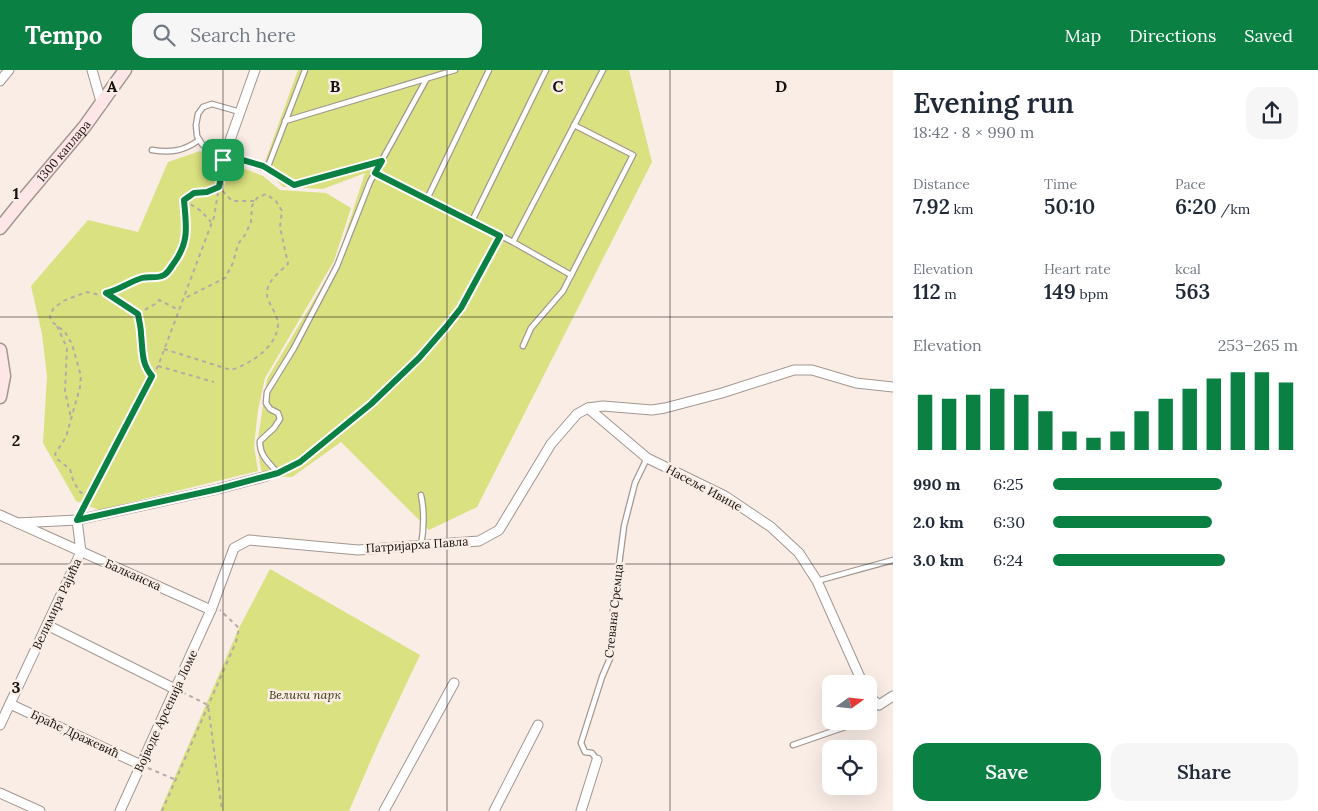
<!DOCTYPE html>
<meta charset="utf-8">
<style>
:root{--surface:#fff;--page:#f6f6f7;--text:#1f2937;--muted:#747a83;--accent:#0b8043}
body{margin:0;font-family:Lora,serif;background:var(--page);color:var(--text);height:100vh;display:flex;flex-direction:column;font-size:19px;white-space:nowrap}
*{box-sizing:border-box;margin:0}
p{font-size:16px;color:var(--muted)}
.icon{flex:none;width:28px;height:28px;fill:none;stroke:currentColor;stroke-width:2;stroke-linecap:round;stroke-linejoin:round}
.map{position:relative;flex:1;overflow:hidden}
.panel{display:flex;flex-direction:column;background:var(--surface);width:425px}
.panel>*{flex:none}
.needle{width:32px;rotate:75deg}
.controls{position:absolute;left:822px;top:605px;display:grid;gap:10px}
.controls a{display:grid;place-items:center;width:55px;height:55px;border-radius:10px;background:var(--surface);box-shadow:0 5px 20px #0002;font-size:25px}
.pin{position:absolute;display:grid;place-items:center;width:42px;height:42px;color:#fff;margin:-21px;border-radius:10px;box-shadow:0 2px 8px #0006}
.round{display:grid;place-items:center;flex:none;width:52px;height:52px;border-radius:15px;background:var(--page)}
.summary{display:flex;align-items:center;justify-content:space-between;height:85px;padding:0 20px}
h1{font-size:28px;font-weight:600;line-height:38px}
.stats{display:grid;grid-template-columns:repeat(3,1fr);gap:8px;height:85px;padding:5px 20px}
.stats div{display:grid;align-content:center}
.stats b{font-size:21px;font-weight:600}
.stats small{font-size:14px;font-weight:400}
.stats p{font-size:14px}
.chart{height:140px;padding:10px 20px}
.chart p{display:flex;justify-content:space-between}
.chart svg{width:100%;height:90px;margin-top:5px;stroke:var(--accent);stroke-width:6}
.primary-button{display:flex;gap:10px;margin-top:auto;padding:10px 20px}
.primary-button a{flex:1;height:58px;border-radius:15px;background:var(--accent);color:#fff;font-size:20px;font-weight:600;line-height:58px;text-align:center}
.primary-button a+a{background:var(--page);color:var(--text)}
ul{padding:0 20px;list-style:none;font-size:16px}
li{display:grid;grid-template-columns:80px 60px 1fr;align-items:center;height:38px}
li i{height:12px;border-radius:6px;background:var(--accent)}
header{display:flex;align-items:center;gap:30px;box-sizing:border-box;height:70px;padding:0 25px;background:var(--accent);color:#fff}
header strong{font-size:24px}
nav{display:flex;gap:28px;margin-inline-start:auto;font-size:18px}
.search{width:350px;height:45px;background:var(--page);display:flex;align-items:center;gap:12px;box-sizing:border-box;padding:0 18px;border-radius:15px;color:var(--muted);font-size:19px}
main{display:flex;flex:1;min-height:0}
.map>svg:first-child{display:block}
.green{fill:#dae180}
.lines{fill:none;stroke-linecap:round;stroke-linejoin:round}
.lane-casing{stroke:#a39791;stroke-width:7}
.street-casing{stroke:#a39791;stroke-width:11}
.secondary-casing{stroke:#a39791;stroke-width:15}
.path{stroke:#b5aaa5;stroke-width:2;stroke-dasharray:4 4;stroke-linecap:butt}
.lane{stroke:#fff;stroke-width:4.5}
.street{stroke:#fff;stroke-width:9}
.secondary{stroke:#fee5e6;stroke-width:12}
.route-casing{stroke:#fff;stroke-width:10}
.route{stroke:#0b8043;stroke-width:6}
.grid{fill:none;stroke:#15110e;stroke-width:1;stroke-opacity:0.55}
.labels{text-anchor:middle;stroke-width:5;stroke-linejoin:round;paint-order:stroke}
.street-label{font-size:12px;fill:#15110e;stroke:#faede6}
.park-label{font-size:12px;font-style:italic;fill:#32340a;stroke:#faede6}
.grid-label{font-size:16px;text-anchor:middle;font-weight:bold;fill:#15110e;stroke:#faede6;stroke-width:5;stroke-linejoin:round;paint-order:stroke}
</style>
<header>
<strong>Tempo</strong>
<div class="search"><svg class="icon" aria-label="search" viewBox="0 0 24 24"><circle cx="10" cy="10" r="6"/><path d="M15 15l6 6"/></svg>Search here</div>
<nav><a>Map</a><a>Directions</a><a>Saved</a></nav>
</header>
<main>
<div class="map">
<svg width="893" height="741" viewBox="0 0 893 741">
<rect width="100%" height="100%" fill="#faede6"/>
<g class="green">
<polygon points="298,0 629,0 652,92 477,437 429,460 341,372 292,407 267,406 261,400 257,375 267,309 336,193 365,103 323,119 283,117 263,97"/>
<polygon points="200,81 263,106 280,120 326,123 351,138 334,191 265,308 258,340 254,376 258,401 99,440 76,431 43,373 47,306 42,264 31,216 88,150 138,162 168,92"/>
<polygon points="270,499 420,585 378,674 349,741 160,741 239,558"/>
</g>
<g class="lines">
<defs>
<g id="lane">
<polyline points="240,42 212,34 203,37 198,44 196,55 197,66 202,74 208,79 267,99 305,0"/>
<polyline points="285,51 455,0"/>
<path d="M152,80C171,83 184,81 199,70"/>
<polyline points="267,99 294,115 382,91"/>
<polyline points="375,103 513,172 571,205"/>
<polyline points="427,129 489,0"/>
<polyline points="472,151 546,0"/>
<polyline points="513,172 603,0"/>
<polyline points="523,276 531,258 563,221 633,85 574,55"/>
<polyline points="278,403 301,392 326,371"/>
<path d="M267,406L278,403C269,393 259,385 260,371L274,358L280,349L278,343L270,339L266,333L267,322L294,278L337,196L370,112L426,10"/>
<path d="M421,425C425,443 424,458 421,476"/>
<polyline points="817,511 893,490"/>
<polyline points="869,643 879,635"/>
<polyline points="793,675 845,657 856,651"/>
<polyline points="597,690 592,683 585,682 581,673 602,607 611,586 613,541 624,456 635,413 647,388"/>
</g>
<g id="street">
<polyline points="92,0 102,35"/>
<polyline points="0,11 9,0"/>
<polyline points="223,90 255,0"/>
<polyline points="588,338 647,388 725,426 771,457 799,483 817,511 863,614"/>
<polyline points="0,445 211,540"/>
<polyline points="17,453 77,450 218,419 267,406"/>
<polyline points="47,555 175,619"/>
<polyline points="869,626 879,635 893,626"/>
<polyline points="10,634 141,695"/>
<polyline points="0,655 81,482 77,450"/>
<polyline points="0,723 40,741"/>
<polyline points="120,741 211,540 234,478 249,470 358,480 479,471 499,460 551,374 577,344 588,338 603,336 652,340 665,338 722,323 794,300 812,300 856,313 893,317"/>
<polyline points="384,741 454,613"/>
<polyline points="494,741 538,655"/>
<polyline points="581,741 597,690"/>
</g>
<g id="secondary">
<path id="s1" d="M0,158L21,132L85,56L125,0"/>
<polyline points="0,280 4,306 0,327"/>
</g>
</defs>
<use href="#lane" class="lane-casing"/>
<use href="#street" class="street-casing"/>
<use href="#secondary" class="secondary-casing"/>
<g class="path">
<polyline points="184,130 201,141 211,152"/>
<path d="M106,223L138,244C139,252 141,260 142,268C142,282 142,294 151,305"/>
<polyline points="138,244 155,234 159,230 179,240"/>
<polyline points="57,256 67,278 65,321 71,348"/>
<path d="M164,279L231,300C250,294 278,277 278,253C277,244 268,233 267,225C266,211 280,202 288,194L280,157L282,141L276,131L266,124L257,128L252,136L251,152L245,165L238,174L233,193L225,208L183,229"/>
<polyline points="158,296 214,312"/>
<polyline points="332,367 386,320 419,288 446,257 461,238 498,170"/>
<polyline points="89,428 79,421 73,410 70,399 57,389 55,384 66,367 80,317 81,306 72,274 65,262 51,251 50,246 53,239 63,231 76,226 87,222 100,225 118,220 130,213 143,208 157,207 166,204 183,179 187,159 184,130 194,123 207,122 219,117 232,131 255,131"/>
<polyline points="82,441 158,296 214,147 222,98"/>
<polyline points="182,622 208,635 222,741"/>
<polyline points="148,698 176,710"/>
<polyline points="162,741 236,572 239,558 220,540"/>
</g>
<use href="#lane" class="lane"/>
<use href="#street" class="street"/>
<use href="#secondary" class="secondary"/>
</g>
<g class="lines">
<defs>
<path id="route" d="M225,85L263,96L294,115L382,91L375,103L500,166L461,238L446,257L419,288L371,334L300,392L278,403L267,406L218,419L77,450L152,306C141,293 143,281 141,264C141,257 139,251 138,244L106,223C119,220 129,212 142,208C149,206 157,209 164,205C168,203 171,197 174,193C190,171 186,155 184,130L194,123L207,122L219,117Z"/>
</defs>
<use href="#route" class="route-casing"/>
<use href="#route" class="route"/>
</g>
<path class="grid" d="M223,0V741M447,0V741M670,0V741M0,247H893M0,494H893"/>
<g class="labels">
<g class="street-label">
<text dy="4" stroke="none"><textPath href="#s1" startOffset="100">1300 каплара</textPath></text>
<text transform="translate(704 418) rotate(28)" y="4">Насеље Ивице</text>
<text transform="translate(417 475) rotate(-4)" y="4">Патријарха Павла</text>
<text transform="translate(133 505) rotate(24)" y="4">Балканска</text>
<text transform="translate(57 534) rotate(-65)" y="4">Велимира Рајића</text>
<text transform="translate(614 541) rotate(-84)" y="4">Стевана Сремца</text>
<text transform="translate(166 641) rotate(-65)" y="4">Војводе Арсенија Ломе</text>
<text transform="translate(75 664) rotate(25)" y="4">Браће Дражевић</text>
</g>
<g class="park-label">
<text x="305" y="629">Велики парк</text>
</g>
</g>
<g class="grid-label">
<text x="112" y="22">A</text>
<text x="335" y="22">B</text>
<text x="558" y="22">C</text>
<text x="781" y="22">D</text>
<text x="16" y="129">1</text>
<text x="16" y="376">2</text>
<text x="16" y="623">3</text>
</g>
</svg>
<div class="controls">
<a><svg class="needle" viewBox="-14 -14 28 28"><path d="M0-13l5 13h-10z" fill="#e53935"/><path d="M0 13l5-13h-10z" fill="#747a83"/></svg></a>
<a><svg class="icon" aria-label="locate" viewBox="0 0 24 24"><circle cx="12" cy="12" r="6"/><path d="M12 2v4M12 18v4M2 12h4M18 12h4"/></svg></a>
</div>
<div class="pin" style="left:223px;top:90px;background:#1e9e55"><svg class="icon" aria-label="arrive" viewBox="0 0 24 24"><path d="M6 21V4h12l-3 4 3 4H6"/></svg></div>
</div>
<section class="panel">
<div class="summary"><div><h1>Evening run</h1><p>18:42 · 8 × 990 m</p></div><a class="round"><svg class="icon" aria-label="share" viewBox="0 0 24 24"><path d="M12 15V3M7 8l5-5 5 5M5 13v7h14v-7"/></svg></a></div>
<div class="stats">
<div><p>Distance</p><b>7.92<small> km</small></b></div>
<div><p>Time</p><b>50:10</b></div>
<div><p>Pace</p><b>6:20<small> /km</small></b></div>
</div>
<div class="stats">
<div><p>Elevation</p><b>112<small> m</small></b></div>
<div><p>Heart rate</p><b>149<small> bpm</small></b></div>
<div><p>kcal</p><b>563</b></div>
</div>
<div class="chart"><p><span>Elevation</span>253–265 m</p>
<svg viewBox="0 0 160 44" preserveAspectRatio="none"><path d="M5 44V17M15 44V19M25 44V17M35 44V14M45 44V17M55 44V25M65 44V35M75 44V38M85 44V35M95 44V25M105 44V19M115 44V14M125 44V9M135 44V6M145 44V6M155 44V11"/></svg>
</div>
<ul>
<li><b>990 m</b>6:25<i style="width:69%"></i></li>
<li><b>2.0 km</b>6:30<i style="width:65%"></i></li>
<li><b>3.0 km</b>6:24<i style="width:70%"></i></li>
</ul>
<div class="primary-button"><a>Save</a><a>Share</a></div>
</section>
</main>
